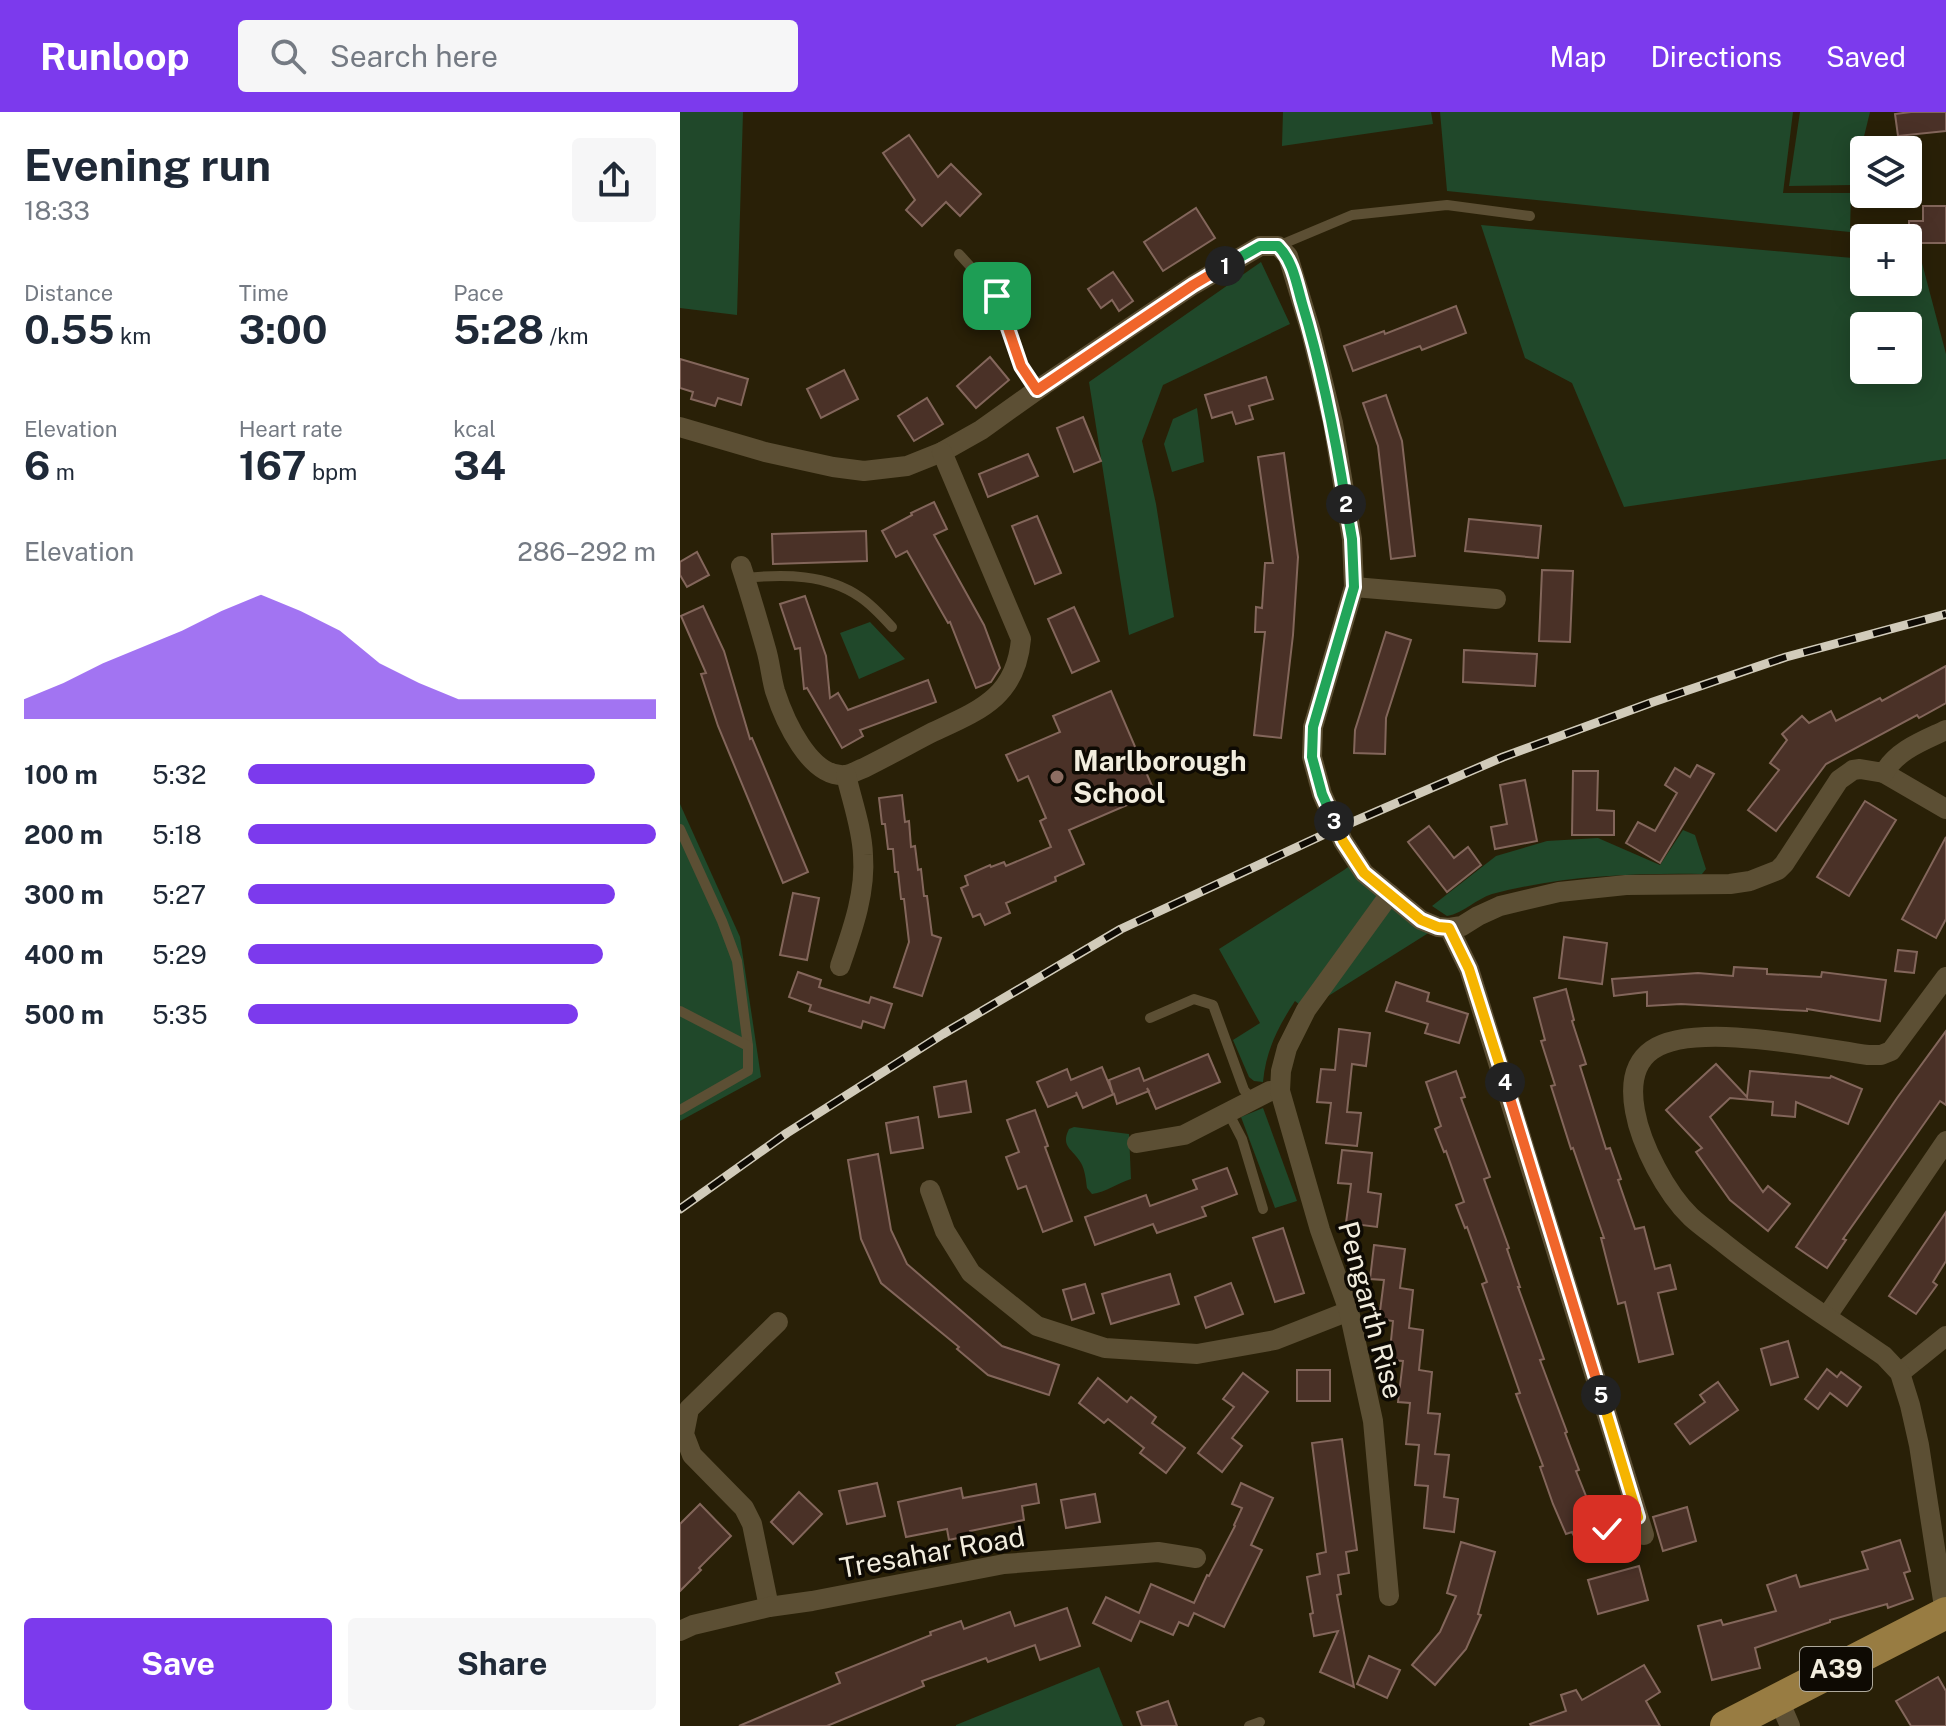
<!DOCTYPE html>
<meta charset="utf-8">
<style>
:root{--surface:#fff;--page:#f6f6f7;--text:#1f2937;--muted:#747a83;--accent:#7c3aed}
body{margin:0;font-family:"Public Sans",sans-serif;background:var(--page);color:var(--text);height:100vh;display:flex;flex-direction:column;font-size:30px;white-space:nowrap}
*{box-sizing:border-box;margin:0}
p{font-size:26px;color:var(--muted)}
.icon{flex:none;width:44px;height:44px;fill:none;stroke:currentColor;stroke-width:2;stroke-linecap:round;stroke-linejoin:round}
.map{position:relative;flex:1;overflow:hidden}
.drawer{display:flex;flex-direction:column;background:var(--surface);width:680px}
.drawer>*{flex:none}
.tools{position:absolute;left:1170px;top:24px;display:grid;gap:16px}
.tools a{display:grid;place-items:center;width:72px;height:72px;border-radius:8px;background:var(--surface);box-shadow:0 4px 20px #0003;font-size:40px}
.pin{position:absolute;display:grid;place-items:center;width:68px;height:68px;color:#fff;margin:-34px;border-radius:16px;box-shadow:0 4px 12px #0006}
.km{position:absolute;width:40px;height:40px;margin:-20px;border-radius:50%;background:#222;color:#fff;font-size:22px;line-height:40px;text-align:center}
.round{display:grid;place-items:center;flex:none;width:84px;height:84px;border-radius:8px;background:var(--page)}
.headline{display:flex;align-items:center;justify-content:space-between;height:136px;padding:0 24px}
h1{font-size:44px;font-weight:700;line-height:60px}
.metrics{display:grid;grid-template-columns:repeat(3,1fr);gap:12px;height:136px;padding:8px 24px}
.metrics div{display:grid;align-content:center}
.metrics b{font-size:40px;font-weight:700}
.metrics small{font-size:22px;font-weight:400}
.metrics p{font-size:22px}
.chart{height:224px;padding:16px 24px}
.chart p{display:flex;justify-content:space-between}
.chart svg{width:100%;height:144px;margin-top:8px;fill:var(--accent);opacity:.7}
.action{display:flex;gap:16px;margin-top:auto;padding:16px 24px}
.action a{flex:1;height:92px;border-radius:8px;background:var(--accent);color:#fff;font-size:32px;font-weight:700;line-height:92px;text-align:center}
.action a+a{background:var(--page);color:var(--text)}
ul{padding:0 24px;list-style:none;font-size:26px}
li{display:grid;grid-template-columns:128px 96px 1fr;align-items:center;height:60px}
li i{height:20px;border-radius:10px;background:var(--accent)}
header{display:flex;align-items:center;gap:48px;box-sizing:border-box;height:112px;padding:0 40px;background:var(--accent);color:#fff}
header strong{font-size:38px}
nav{display:flex;gap:44px;margin-inline-start:auto;font-size:28px}
.search{width:560px;height:72px;background:var(--page);display:flex;align-items:center;gap:20px;box-sizing:border-box;padding:0 28px;border-radius:8px;color:var(--muted);font-size:30px}
main{display:flex;flex:1;min-height:0}
.map>svg:first-child{display:block}
.green{fill:#20482a;fill-rule:evenodd}
.building{fill:#4a3127;stroke:#83665b;stroke-width:2}
.lines{fill:none;stroke-linecap:round;stroke-linejoin:round}
.lane{stroke:#5c4f34;stroke-width:10}
.street{stroke:#5c4f34;stroke-width:20}
.primary{stroke:#987c42;stroke-width:32}
.rail-casing{stroke:#d1cbba;stroke-width:9}
.rail{stroke:#0e0a03;stroke-width:6;stroke-dasharray:18;stroke-linecap:butt}
.split-1-casing{stroke:#fff;stroke-width:16}
.split-2-casing{stroke:#fff;stroke-width:16}
.split-3-casing{stroke:#fff;stroke-width:16}
.split-4-casing{stroke:#fff;stroke-width:16}
.split-5-casing{stroke:#fff;stroke-width:16}
.split-6-casing{stroke:#fff;stroke-width:16}
.split-1{stroke:#f0652b;stroke-width:10}
.split-2{stroke:#22a559;stroke-width:10}
.split-3{stroke:#22a559;stroke-width:10}
.split-4{stroke:#f5b400;stroke-width:10}
.split-5{stroke:#f0652b;stroke-width:10}
.split-6{stroke:#f5b400;stroke-width:10}
.education-dot{fill:#8d6e63;stroke:#0e0a03;stroke-width:3}
.labels{text-anchor:middle;stroke-width:7;stroke-linejoin:round;paint-order:stroke}
.shield{fill:#0e0a03;stroke:#aea99c;stroke-width:2}
.shield-label{font-size:26px;font-weight:bold;fill:#f2edde}
.poi-label{font-size:28px;font-weight:bold;fill:#f2edde;stroke:#0e0a03;text-anchor:start}
.street-label{font-size:28px;fill:#f2edde;stroke:#0e0a03}
</style>
<header>
<strong>Runloop</strong>
<div class="search"><svg class="icon" aria-label="search" viewBox="0 0 24 24"><circle cx="10" cy="10" r="6"/><path d="M15 15l6 6"/></svg>Search here</div>
<nav><a>Map</a><a>Directions</a><a>Saved</a></nav>
</header>
<main>
<section class="drawer">
<div class="headline"><div><h1>Evening run</h1><p>18:33</p></div><a class="round"><svg class="icon" aria-label="share" viewBox="0 0 24 24"><path d="M12 15V3M7 8l5-5 5 5M5 13v7h14v-7"/></svg></a></div>
<div class="metrics">
<div><p>Distance</p><b>0.55<small> km</small></b></div>
<div><p>Time</p><b>3:00</b></div>
<div><p>Pace</p><b>5:28<small> /km</small></b></div>
</div>
<div class="metrics">
<div><p>Elevation</p><b>6<small> m</small></b></div>
<div><p>Heart rate</p><b>167<small> bpm</small></b></div>
<div><p>kcal</p><b>34</b></div>
</div>
<div class="chart"><p><span>Elevation</span>286–292 m</p>
<svg viewBox="0 0 160 44" preserveAspectRatio="none"><path d="M0 44V38L10 33L20 27L30 22L40 17L50 11L60 6L70 11L80 17L90 27L100 33L110 38L120 38L130 38L140 38L150 38L160 38V44z"/></svg>
</div>
<ul>
<li><b>100 m</b>5:32<i style="width:85%"></i></li>
<li><b>200 m</b>5:18<i style="width:100%"></i></li>
<li><b>300 m</b>5:27<i style="width:90%"></i></li>
<li><b>400 m</b>5:29<i style="width:87%"></i></li>
<li><b>500 m</b>5:35<i style="width:81%"></i></li>
</ul>
<div class="action"><a>Save</a><a>Share</a></div>
</section>
<div class="map">
<svg width="1266" height="1614" viewBox="0 0 1266 1614">
<rect width="100%" height="100%" fill="#292007"/>
<g class="green">
<polygon points="0,0 63,0 57,203 0,196"/>
<polygon points="603,0 751,0 753,12 602,34"/>
<polygon points="760,0 1113,0 1103,81 1171,81 1170,120 767,79"/>
<polygon points="1120,0 1190,0 1172,73 1109,74"/>
<path d="M801,113L1184,147V170H1228V150L1242,151L1266,242V347L944,395L892,271L845,246ZM1184,214H1228V258H1184Z"/>
<polygon points="581,150 610,212 483,273 462,329 476,392 494,505 449,523 409,270"/>
<polygon points="517,296 524,350 492,360 484,332 493,307"/>
<polygon points="190,510 225,547 179,567 160,521"/>
<polygon points="0,692 60,825 81,965 0,1009"/>
<path d="M1003,718L1015,723L1026,757L1022,762C952,761 880,764 812,782C796,787 784,801 767,804L752,794L816,744L867,729L918,726L980,753Z"/>
<path d="M676,749L758,815L626,898L615,889C598,915 586,938 583,970L574,969L569,965L553,928L580,911L539,837L664,758Z"/>
<polygon points="583,996 617,1089 595,1096 561,1005"/>
<path d="M394,1015L449,1022L451,1067C438,1071 426,1080 412,1082L407,1076C406,1068 405,1058 401,1051C393,1037 380,1035 389,1017Z"/>
<polygon points="419,1555 443,1614 276,1614 276,1613"/>
</g>
<g class="building">
<polygon points="1231,0 1266,0 1266,19 1218,24 1215,2"/>
<polygon points="229,23 258,65 271,52 301,82 280,104 266,90 242,114 226,98 235,88 203,41"/>
<polygon points="1243,94 1266,94 1266,131 1229,131 1229,109 1243,109"/>
<polygon points="516,96 535,126 483,159 464,130"/>
<polygon points="433,160 453,189 439,199 432,188 421,196 408,177"/>
<polygon points="776,194 786,221 742,238 740,234 673,259 664,234 704,219 705,222"/>
<polygon points="310,245 329,268 296,296 277,274"/>
<polygon points="0,247 68,267 61,293 38,286 35,294 11,287 13,280 0,276"/>
<polygon points="164,258 178,287 141,306 127,277"/>
<polygon points="586,265 593,287 569,294 573,307 556,312 552,300 532,306 525,283"/>
<polygon points="706,283 722,329 735,444 711,447 698,334 683,291"/>
<polygon points="247,286 263,312 234,329 218,304"/>
<polygon points="403,305 421,349 394,360 377,316"/>
<polygon points="604,341 618,445 613,523 601,626 574,623 585,520 575,520 576,495 582,496 585,451 593,451 578,345"/>
<polygon points="348,342 358,364 308,385 299,362"/>
<polygon points="254,390 267,417 254,423 304,513 320,556 311,570 296,576 270,510 268,511 227,439 216,445 202,419 232,403 231,401"/>
<polygon points="357,404 381,461 355,472 332,414"/>
<polygon points="789,407 861,414 858,446 785,439"/>
<polygon points="186,419 187,449 93,452 92,422"/>
<polygon points="17,440 29,463 7,475 0,463 0,450"/>
<polygon points="862,458 893,459 890,530 859,529"/>
<polygon points="125,484 146,544 150,586 158,581 168,598 248,568 256,590 180,618 183,624 162,636 127,576 124,577 120,536 115,537 100,492"/>
<polygon points="23,494 44,539 70,627 72,626 128,760 103,771 38,614 21,562 26,561 1,504"/>
<polygon points="394,495 419,549 392,561 368,507"/>
<polygon points="706,520 731,528 706,606 705,642 674,641 675,618"/>
<polygon points="784,538 857,542 855,574 783,570"/>
<polygon points="1266,554 1266,591 1239,606 1237,603 1146,652 1096,719 1068,698 1099,658 1090,651 1107,628 1102,622 1122,604 1129,611 1151,599 1156,609 1200,586 1202,589"/>
<polygon points="431,579 475,681 389,718 404,752 375,765 376,769 326,791 330,801 305,813 300,802 293,805 281,776 288,773 285,764 310,753 311,755 324,750 326,754 371,735 360,709 366,706 348,664 338,669 326,643 380,620 373,604"/>
<polygon points="1017,653 1034,662 980,751 946,731 958,710 975,719 997,681 985,673 995,656 1010,665"/>
<polygon points="893,659 918,659 917,698 934,699 934,723 892,723"/>
<polygon points="845,668 857,729 815,737 811,715 827,712 820,673"/>
<polygon points="222,683 225,710 229,709 231,735 235,734 238,758 241,757 244,784 247,784 252,823 261,826 242,884 214,875 229,830 224,787 221,787 218,760 215,760 213,737 208,737 205,712 202,712 199,686"/>
<polygon points="1185,689 1216,708 1169,784 1137,765"/>
<polygon points="749,714 774,746 788,735 801,753 767,780 728,730"/>
<polygon points="1266,725 1266,807 1256,826 1222,807"/>
<polygon points="113,781 139,786 127,848 100,843"/>
<polygon points="884,825 927,831 922,872 879,866"/>
<polygon points="1218,838 1237,840 1234,861 1215,859"/>
<polygon points="1054,855 1087,857 1087,862 1141,865 1142,860 1206,868 1200,909 1127,897 1127,899 1001,892 967,894 967,880 934,884 932,867 1018,861 1053,864"/>
<polygon points="118,860 141,868 139,875 189,891 191,885 212,892 204,916 183,909 181,916 129,899 131,893 109,885"/>
<polygon points="716,870 749,881 747,889 788,902 779,931 745,921 748,912 706,899"/>
<polygon points="886,877 894,908 892,909 906,952 900,954 926,1037 930,1036 941,1067 938,1068 955,1117 964,1115 975,1157 990,1153 996,1177 978,1181 993,1242 959,1250 945,1190 938,1192 921,1126 924,1126 893,1036 891,1037 871,974 875,973 861,929 865,928 854,886"/>
<polygon points="659,917 690,921 686,954 672,952 667,1000 681,1001 677,1034 646,1031 651,991 637,990 641,957 655,958"/>
<polygon points="1266,919 1266,993 1260,989 1163,1127 1166,1128 1147,1156 1116,1135 1217,986"/>
<polygon points="528,942 540,970 476,997 467,976 469,979 437,992 434,982 403,996 396,980 397,983 368,995 357,970 387,957 391,968 422,955 433,982 429,968 459,956 464,969"/>
<polygon points="1036,952 1067,985 1070,959 1150,966 1151,964 1182,977 1168,1012 1116,990 1115,1005 1092,1003 1093,990 1050,986 1030,1005 1083,1080 1088,1074 1110,1092 1088,1119 1050,1088 1016,1040 1022,1036 986,998"/>
<polygon points="776,959 785,985 781,986 810,1065 804,1067 829,1136 827,1137 840,1175 838,1175 864,1247 860,1248 887,1320 885,1321 899,1358 896,1359 910,1394 908,1395 914,1411 915,1421 922,1431 902,1441 892,1420 886,1422 873,1392 860,1355 863,1354 836,1282 840,1281 802,1172 807,1170 787,1115 785,1116 776,1093 784,1090 766,1039 764,1040 755,1017 761,1014 746,970"/>
<polygon points="286,969 291,1000 259,1005 254,975"/>
<polygon points="355,998 368,1034 365,1035 392,1109 363,1120 346,1074 338,1077 326,1045 339,1040 327,1008"/>
<polygon points="238,1005 243,1036 211,1041 206,1011"/>
<polygon points="662,1038 692,1041 688,1080 701,1082 697,1115 666,1111 671,1072 658,1071"/>
<polygon points="198,1042 211,1118 227,1152 322,1234 379,1253 369,1283 308,1263 277,1237 279,1235 201,1171 181,1127 168,1048"/>
<polygon points="547,1056 557,1082 522,1095 526,1104 477,1121 473,1112 415,1133 405,1105 466,1083 470,1094 517,1077 513,1068"/>
<polygon points="1266,1100 1266,1149 1253,1170 1257,1173 1236,1202 1209,1184"/>
<polygon points="603,1116 624,1181 595,1190 573,1126"/>
<polygon points="694,1133 725,1137 720,1176 733,1178 729,1216 743,1218 739,1258 752,1260 748,1301 760,1302 755,1342 769,1343 764,1385 778,1387 774,1420 744,1416 748,1374 735,1373 739,1333 726,1332 730,1291 718,1290 723,1249 709,1248 713,1209 699,1207 704,1168 690,1167"/>
<polygon points="490,1162 499,1192 431,1212 422,1182"/>
<polygon points="551,1171 563,1202 526,1216 515,1185"/>
<polygon points="405,1172 414,1201 392,1208 383,1178"/>
<polygon points="1108,1229 1118,1265 1091,1273 1081,1237"/>
<polygon points="1147,1257 1157,1265 1161,1260 1181,1275 1167,1294 1150,1281 1138,1297 1125,1287"/>
<rect x="617" y="1258" width="33" height="31"/>
<polygon points="563,1261 588,1280 552,1326 562,1334 542,1360 518,1341 554,1295 543,1287"/>
<polygon points="418,1266 447,1290 451,1285 476,1305 472,1311 505,1336 486,1361 460,1341 464,1336 428,1307 424,1311 399,1291"/>
<polygon points="1038,1270 1058,1298 1010,1332 995,1312 1025,1290 1020,1283"/>
<polygon points="662,1327 677,1438 666,1440 669,1461 658,1463 661,1482 657,1483 674,1575 640,1560 658,1519 634,1524 630,1502 633,1501 627,1465 640,1462 637,1442 646,1440 632,1331"/>
<polygon points="197,1371 205,1404 167,1412 159,1379"/>
<polygon points="561,1371 593,1386 571,1433 582,1438 544,1515 514,1501 508,1514 499,1510 493,1523 460,1509 451,1529 413,1511 426,1485 459,1501 471,1472 514,1491 527,1463 529,1464 555,1414 554,1413 562,1396 552,1392"/>
<polygon points="356,1372 359,1391 342,1394 344,1408 290,1419 291,1423 269,1428 267,1417 226,1425 218,1390 281,1376 283,1386"/>
<polygon points="119,1380 142,1402 113,1432 91,1410"/>
<polygon points="415,1382 420,1410 386,1416 381,1388"/>
<polygon points="20,1392 51,1424 19,1456 21,1458 0,1479 0,1412"/>
<polygon points="1007,1395 1016,1429 983,1439 973,1405"/>
<polygon points="1220,1428 1230,1459 1224,1461 1233,1487 1208,1496 1207,1492 1150,1508 1150,1510 1075,1536 1080,1556 1032,1568 1018,1514 1041,1508 1043,1513 1096,1499 1087,1473 1116,1463 1120,1475 1188,1457 1182,1440"/>
<polygon points="781,1430 815,1440 798,1502 801,1503 786,1537 755,1573 732,1553 760,1520 776,1484 767,1481"/>
<polygon points="959,1454 968,1488 918,1502 908,1468"/>
<polygon points="387,1496 400,1534 360,1548 355,1533 308,1550 306,1546 242,1569 244,1574 147,1614 59,1614 160,1571 156,1561 251,1523 250,1520 281,1509 284,1517 330,1500 335,1514"/>
<polygon points="689,1544 720,1558 707,1586 677,1572"/>
<polygon points="964,1553 980,1580 966,1589 980,1614 851,1614 850,1612 886,1599 881,1583 896,1578 902,1588"/>
<polygon points="1258,1565 1266,1579 1266,1614 1231,1614 1216,1589"/>
<polygon points="488,1589 497,1614 462,1614 457,1600"/>
</g>
<g class="lines">
<g class="lane">
<polyline points="598,134 672,103 767,93 850,104"/>
<polyline points="279,142 317,184 341,254 357,278"/>
<path d="M65,466C104,462 147,462 180,485C192,493 202,504 212,515"/>
<polyline points="0,717 42,809 57,849 68,934"/>
<polyline points="0,899 68,934 68,959 0,998"/>
<polyline points="470,906 514,887 533,893 564,978 572,987"/>
<polyline points="548,1000 562,1027 583,1097"/>
<polyline points="569,1614 580,1610"/>
</g>
<g class="street">
<polyline points="0,315 85,340 153,355 184,359 227,354 262,340 301,318 364,273 513,173 580,134 598,134 608,144 631,220 653,311 672,427 674,475 633,615 632,645 642,682 663,729 684,761 741,808 758,815 769,816 789,857 795,876 964,1423"/>
<path d="M61,454C70,481 78,509 86,537C90,550 91,565 95,579C104,607 130,667 166,663C172,662 178,658 184,656C206,645 228,633 251,621C298,599 336,586 341,527L262,340"/>
<polyline points="674,475 816,487"/>
<polyline points="1204,661 1266,697"/>
<path d="M769,816L782,814L798,804L820,794L879,780L946,773L1050,772L1070,769L1098,758L1104,752L1159,668L1173,658L1180,657L1204,661C1217,638 1243,629 1266,618"/>
<path d="M160,854C172,819 186,781 183,743C182,716 172,689 166,663"/>
<polyline points="457,1031 504,1023 590,979 600,979"/>
<polyline points="250,1078 265,1119 291,1161 357,1214 425,1236 517,1242 595,1228 669,1199"/>
<polyline points="1147,1204 1266,1029"/>
<polyline points="1220,1261 1266,1224"/>
<polyline points="927,1417 958,1405"/>
<polyline points="709,1484 693,1309 669,1199 640,1118 600,979 601,959 607,936 626,898 710,782"/>
<polyline points="89,1495 72,1412 64,1396 12,1343 4,1322 9,1297 98,1210"/>
<path d="M1265,1501L1239,1333L1230,1293L1220,1261L1204,1244C1151,1207 1096,1173 1045,1132C1034,1123 1022,1115 1011,1105C986,1081 961,1033 955,999C951,977 952,952 972,938C1014,909 1137,936 1188,943H1201L1211,939L1266,865"/>
<polyline points="0,1519 13,1513 89,1495 132,1489 324,1452 478,1440 516,1446"/>
<polyline points="1098,1586 1110,1614"/>
</g>
<polyline class="primary" points="1046,1614 1266,1501"/>
<defs>
<polyline id="rail" points="0,1097 107,1021 263,922 441,817 645,722 823,645 973,590 1106,545 1266,502"/>
</defs>
<use href="#rail" class="rail-casing"/>
<use href="#rail" class="rail"/>
</g>
<g class="lines">
<defs>
<polyline id="split-1" points="317,184 341,254 357,278 513,173 545,154"/>
<path id="split-2" d="M545,154L580,134H598C613,149 616,170 622,191C642,257 655,323 666,392"/>
<polyline id="split-3" points="654,709 642,682 632,645 633,615 674,475 672,427 666,392"/>
<polyline id="split-4" points="654,709 663,729 684,761 741,808 758,815 769,816 789,857 825,970"/>
<polyline id="split-5" points="825,970 921,1283"/>
<polyline id="split-6" points="921,1283 958,1405 927,1417"/>
</defs>
<use href="#split-1" class="split-1-casing"/>
<use href="#split-2" class="split-2-casing"/>
<use href="#split-3" class="split-3-casing"/>
<use href="#split-4" class="split-4-casing"/>
<use href="#split-5" class="split-5-casing"/>
<use href="#split-6" class="split-6-casing"/>
<use href="#split-1" class="split-1"/>
<use href="#split-2" class="split-2"/>
<use href="#split-3" class="split-3"/>
<use href="#split-4" class="split-4"/>
<use href="#split-5" class="split-5"/>
<use href="#split-6" class="split-6"/>
</g>
<circle class="education-dot" cx="377" cy="665" r="8"/>
<g class="labels">
<rect class="shield" x="1120" y="1535" width="72" height="44" rx="6"/>
<g class="shield-label">
<text x="1156" y="1566">A39</text>
</g>
<g class="poi-label">
<text x="393" y="659">Marlborough<tspan x="393" dy="32">School</tspan></text>
</g>
<g class="street-label">
<text transform="translate(691 1198) rotate(75)" y="10">Pengarth Rise</text>
<text transform="translate(252 1440) rotate(-10)" y="10">Tresahar Road</text>
</g>
</g>
</svg>
<div class="tools">
<a><svg class="icon" aria-label="layers" viewBox="0 0 24 24"><path d="M12 4l9 5-9 5-9-5zM3 14l9 5 9-5"/></svg></a>
<a>+</a>
<a>−</a>
</div>
<div class="pin" style="left:317px;top:184px;background:#1e9e55"><svg class="icon" aria-label="arrive" viewBox="0 0 24 24"><path d="M6 21V4h12l-3 4 3 4H6"/></svg></div>
<div class="pin" style="left:927px;top:1417px;background:#d93025"><svg class="icon" aria-label="check" viewBox="0 0 24 24"><path d="M5 12l5 5 9-10"/></svg></div>
<b class="km" style="left:545px;top:154px">1</b>
<b class="km" style="left:666px;top:392px">2</b>
<b class="km" style="left:654px;top:709px">3</b>
<b class="km" style="left:825px;top:970px">4</b>
<b class="km" style="left:921px;top:1283px">5</b>
</div>
</main>
